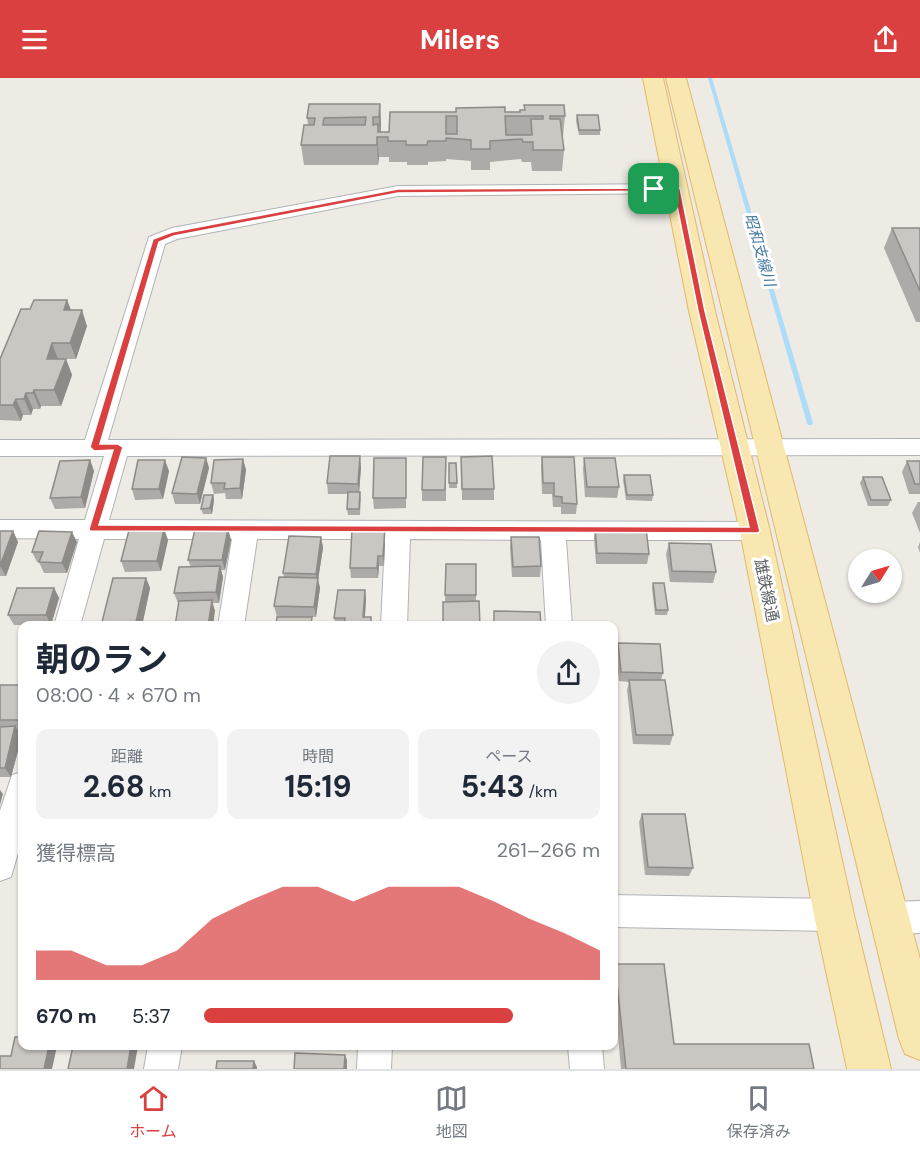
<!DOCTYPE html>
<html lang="ja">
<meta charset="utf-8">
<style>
:root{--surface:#fff;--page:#f2f2f3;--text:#1f2937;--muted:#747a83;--line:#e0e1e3;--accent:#da4040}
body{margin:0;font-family:"DM Sans","Noto Sans JP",sans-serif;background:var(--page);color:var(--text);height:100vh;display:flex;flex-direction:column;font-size:22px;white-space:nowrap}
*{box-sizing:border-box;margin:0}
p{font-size:20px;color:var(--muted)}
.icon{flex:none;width:33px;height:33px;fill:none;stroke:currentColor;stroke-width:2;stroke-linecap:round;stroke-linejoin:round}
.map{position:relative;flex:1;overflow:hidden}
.drawer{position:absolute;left:18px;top:543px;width:600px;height:429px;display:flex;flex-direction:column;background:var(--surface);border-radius:12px;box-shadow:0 2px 4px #0004}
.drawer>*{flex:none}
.needle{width:39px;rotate:53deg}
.fabs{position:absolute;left:848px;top:471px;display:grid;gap:12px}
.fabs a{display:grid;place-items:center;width:54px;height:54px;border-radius:50%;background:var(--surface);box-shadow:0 2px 4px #0004;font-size:30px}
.pin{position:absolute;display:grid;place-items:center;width:51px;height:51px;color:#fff;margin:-26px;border-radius:12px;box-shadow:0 3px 9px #0006}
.round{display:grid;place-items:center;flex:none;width:63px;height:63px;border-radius:32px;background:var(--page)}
.overview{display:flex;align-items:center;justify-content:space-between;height:102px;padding:0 18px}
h1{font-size:33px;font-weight:700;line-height:45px}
.metrics{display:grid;grid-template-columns:repeat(3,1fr);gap:9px;height:102px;padding:6px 18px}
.metrics div{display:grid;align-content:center;border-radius:12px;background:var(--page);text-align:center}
.metrics b{font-size:30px;font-weight:700}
.metrics small{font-size:16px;font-weight:400}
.metrics p{font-size:16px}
.chart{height:168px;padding:12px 18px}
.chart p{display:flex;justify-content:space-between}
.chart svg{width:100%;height:108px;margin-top:6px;fill:var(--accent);opacity:.7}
ul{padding:0 18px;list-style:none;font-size:20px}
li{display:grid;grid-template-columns:96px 72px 1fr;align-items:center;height:45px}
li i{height:15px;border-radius:8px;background:var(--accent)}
header{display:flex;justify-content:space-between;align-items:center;height:78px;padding:0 18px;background:var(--accent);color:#fff;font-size:27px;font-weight:700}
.tabs{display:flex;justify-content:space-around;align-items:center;height:84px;border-top:2px solid var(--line);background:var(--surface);font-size:16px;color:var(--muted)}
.tabs a{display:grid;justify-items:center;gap:3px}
.tabs .active{color:var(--accent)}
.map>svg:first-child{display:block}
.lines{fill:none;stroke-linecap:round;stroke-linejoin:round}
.stream{fill:#acdcf7;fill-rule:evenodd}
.minor-casing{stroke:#b0b3b6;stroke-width:2}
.major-casing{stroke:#e5b868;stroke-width:2}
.minor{fill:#fff;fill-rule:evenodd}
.major{fill:#f8e7b1;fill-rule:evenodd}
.wall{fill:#aeaaa7}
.shaded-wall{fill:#8d8b88}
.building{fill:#cac6c2;stroke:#8d8b88;stroke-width:1.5;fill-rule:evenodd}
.route{fill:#da4040;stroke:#fff;stroke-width:1.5;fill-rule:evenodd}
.labels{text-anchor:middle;stroke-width:6;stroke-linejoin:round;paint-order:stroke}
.far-water-label{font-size:15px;font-style:italic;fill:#4779a0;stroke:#fff}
.street-label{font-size:16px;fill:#5d6164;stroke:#fff}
</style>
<header><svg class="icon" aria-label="menu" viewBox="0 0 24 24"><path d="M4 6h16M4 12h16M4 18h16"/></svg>Milers<svg class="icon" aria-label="share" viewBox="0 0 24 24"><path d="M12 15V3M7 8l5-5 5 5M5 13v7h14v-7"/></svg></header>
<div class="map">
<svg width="920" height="991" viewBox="0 0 920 991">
<rect width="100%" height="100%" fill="#eeebe5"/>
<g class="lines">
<polygon class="stream" points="708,0 712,0 813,345 812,347 808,347 807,345"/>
<defs>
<g id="minor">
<polygon points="677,106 683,107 686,111 683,115 398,118 177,161 165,166 108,362 920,361 920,377 127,378 109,442 755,444 764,446 767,453 764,460 755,462 566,462 572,548 546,548 541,462 410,461 407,548 381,548 385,461 257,461 244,548 218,548 232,461 104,461 80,548 54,548 79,461 0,460 0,442 85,442 104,378 0,378 0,362 85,362 149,159 172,150 398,108"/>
<polygon points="22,694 22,761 11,799 0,803 0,733 12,697"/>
<polygon points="614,817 834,821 845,826 850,837 845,848 834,853 614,849"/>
<polygon points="920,823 920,855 889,856 878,851 873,840 878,829 889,824"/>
<polygon points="148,968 182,968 178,991 144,991"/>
<polygon points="358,968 392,968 391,991 357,991"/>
<polygon points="568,968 602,968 604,991 570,991"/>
</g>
<g id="major">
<polygon points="643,0 663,0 715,233 770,453 854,837 891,991 847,991 814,837 740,453 689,233"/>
<polygon points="666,0 686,0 920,881 920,982 905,976 899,961"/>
</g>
</defs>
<use href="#minor" class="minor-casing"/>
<use href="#major" class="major-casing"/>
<use href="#minor" class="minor"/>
<use href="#major" class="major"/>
</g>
<g class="wall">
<polygon points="380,26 381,46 381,54 389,54 390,34 520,34 524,32 524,27 565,38 563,58 562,58 564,72 562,93 532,93 531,84 522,84 521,81 490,84 490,92 471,92 471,83 446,81 446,83 428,84 428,87 407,87 407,84 389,84 389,79 379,79 378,87 304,87 301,67 308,47 307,40"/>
<polygon points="577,37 600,52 600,57 579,57 576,43"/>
<polygon points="892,150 920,150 920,244 916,244 884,170"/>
<polygon points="67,222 71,232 87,248 76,281 66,281 72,297 61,328 41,328 40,331 33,331 31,337 23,337 21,343 0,342 0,281 30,231"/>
<polygon points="446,379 446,423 422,423 422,412"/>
<polygon points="461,379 494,411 494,422 462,422"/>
<polygon points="542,379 577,426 576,436 561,436 561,429 553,429 552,416 542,416 541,389"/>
<polygon points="206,380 209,390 200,426 175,426 172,415"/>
<polygon points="406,380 406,430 374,431 373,420"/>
<polygon points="584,380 619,409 617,420 585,419 583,391"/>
<polygon points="243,381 246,392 242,421 226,421 225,415 214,416 211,405"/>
<polygon points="90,382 94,393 85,430 55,431 50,420"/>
<polygon points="907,383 920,383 920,416 909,416 902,394"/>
<polygon points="449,385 456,385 457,410 449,410"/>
<polygon points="361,389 359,414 360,414 361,420 360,437 348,437 347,431 348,416 328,416 327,405"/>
<polygon points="169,393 163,421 135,422 132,411"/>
<polygon points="624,397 653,417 652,423 626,422 623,402"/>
<polygon points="863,399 891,422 888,428 868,428 860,405"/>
<polygon points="213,417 214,422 212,436 203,436 201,431"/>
<polygon points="918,424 920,424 920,455 912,435"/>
<polygon points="595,449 649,476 647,486 596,486 594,460"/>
<polygon points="164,451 168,462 161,493 125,494 121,483"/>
<polygon points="228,451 231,462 225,492 221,492 223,499 219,525 212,525 215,533 178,525 174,515 191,489 188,482"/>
<polygon points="0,453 13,453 18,464 6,498 0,498"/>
<polygon points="321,459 323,470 318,502 320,510 316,539 277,539 274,528 284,499 283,495"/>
<polygon points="511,459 541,488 540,499 512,499 510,470"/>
<polygon points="385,461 384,488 379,488 378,500 351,500 350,490"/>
<polygon points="77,464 67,495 44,495 39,484 37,484 32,474"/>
<polygon points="920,464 920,475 918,469"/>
<polygon points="669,465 716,494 713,505 670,504 666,476"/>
<polygon points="446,486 476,486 476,523 445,524"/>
<polygon points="146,500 150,510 142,548 103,548 102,544"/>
<polygon points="653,505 668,532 667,537 655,537 652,510"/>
<polygon points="54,510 59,520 51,547 14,547 8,537"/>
<polygon points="365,512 366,522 365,539 372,548 336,548 334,540"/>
<polygon points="618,565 663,595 661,602 673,657 670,667 633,666 627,612 629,604 619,603 616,575"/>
<polygon points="0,607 22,607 22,651 17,651 22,658 11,699 0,699"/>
<polygon points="642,736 693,790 689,798 645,797 639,744"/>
<polygon points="615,886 674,966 814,991 621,991 614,914 614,892"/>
</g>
<g class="shaded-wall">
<polygon points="380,26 381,46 380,60 379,39"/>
<polygon points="377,59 379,79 378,87 377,67"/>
<polygon points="67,222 73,238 64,232"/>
<polygon points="82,232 87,248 76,281 70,265"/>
<polygon points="52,265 58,281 47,281"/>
<polygon points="66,281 72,297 61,328 54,312"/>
<polygon points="34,312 41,328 40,331 33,315"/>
<polygon points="26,315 33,331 31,337 24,321"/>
<polygon points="16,321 23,337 21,343 13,327"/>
<polygon points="360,378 361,389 359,416 358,406"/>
<polygon points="206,380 209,390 200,426 197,416"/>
<polygon points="243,381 246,392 242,421 240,410"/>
<polygon points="90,382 94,393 85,430 81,419"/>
<polygon points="165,382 169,393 163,421 159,411"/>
<polygon points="213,417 214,422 212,436 210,430"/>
<polygon points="385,450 385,461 384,488 383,478"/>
<polygon points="164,451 168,462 161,493 157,483"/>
<polygon points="228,451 231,462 225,492 222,482"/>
<polygon points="13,453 18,464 6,498 0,488"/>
<polygon points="72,454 77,464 67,495 62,485"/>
<polygon points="321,459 323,470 318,502 320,510 316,539 314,529 317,504 316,496"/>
<polygon points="378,478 379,488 378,500 377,490"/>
<polygon points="220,488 223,499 219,525 216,514"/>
<polygon points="146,500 150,510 142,548 138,548 136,544"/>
<polygon points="54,510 59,520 51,547 46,537"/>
<polygon points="365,512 366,522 364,548 363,539"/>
<polygon points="212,522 215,533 213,548 208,548"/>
<polygon points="22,630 22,647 19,642"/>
<polygon points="15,648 22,658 11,699 5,690"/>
<polygon points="0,712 3,716 0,727"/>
<polygon points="49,968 57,968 52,991 44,991"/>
<polygon points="131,968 138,968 134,991 127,991"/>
<polygon points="345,977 347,982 347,991 344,991"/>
<polygon points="254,983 257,989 257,991 253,991"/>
</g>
<g class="building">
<path d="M309,26H380L379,39H373V47L378,46V54H389L390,34H456V30L505,29V34H520V32H525L524,27H564L565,38H550V41H560L564,72H533V64H523L522,61L490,63V71H471V62L446,60V63H428L427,67H406V63H388V59H377V67H301L304,47H314L315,40H307ZM446,38H457V56H446ZM505,38H543V41H531L532,57H506ZM366,39L365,47H323L324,40Z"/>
<polygon points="577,37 598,37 600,52 579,52"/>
<polygon points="892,150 920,150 920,213"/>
<polygon points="34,222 67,222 64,232 82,232 70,265 52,265 47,281 66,281 54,312 34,312 33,315 26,315 24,321 16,321 13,327 0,327 0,281 21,231 30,231"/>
<polygon points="330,378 360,378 358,406 327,405"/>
<polygon points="492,378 494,411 462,411 461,379"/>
<polygon points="182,379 206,380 197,416 172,415"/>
<polygon points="423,379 446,379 445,412 422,412"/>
<polygon points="542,379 574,379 577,426 562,425 562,419 554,418 554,405 543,405"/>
<polygon points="374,380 406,380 406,420 373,420"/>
<polygon points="584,380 615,380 619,409 587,409"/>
<polygon points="243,381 240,410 224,411 225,405 211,405 214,382"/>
<polygon points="90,382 81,419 50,420 60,383"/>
<polygon points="138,382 165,382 159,411 132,411"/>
<polygon points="907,383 920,383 920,406 915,406"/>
<polygon points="449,385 456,385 457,405 449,405"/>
<polygon points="624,397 650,397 653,417 627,417"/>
<polygon points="863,399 882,399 891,422 871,422"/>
<polygon points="348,414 360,414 359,431 347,431"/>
<polygon points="204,417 213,417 210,430 201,431"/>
<polygon points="595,449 646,450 649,476 597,475"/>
<polygon points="385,450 383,478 378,478 377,490 350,490 352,451"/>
<polygon points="164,451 157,483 121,483 129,452"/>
<polygon points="195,451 228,451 222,482 188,482"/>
<polygon points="0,453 13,453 0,488"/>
<polygon points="39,453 72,454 62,485 39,484 43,474 32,474"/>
<polygon points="289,458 321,459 316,496 283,495"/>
<polygon points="511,459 539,459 541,488 513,489"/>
<polygon points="669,465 711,466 716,494 672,493"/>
<polygon points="446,486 476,486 476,517 445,517"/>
<polygon points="220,488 216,514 174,515 179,489"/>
<polygon points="279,499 318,500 314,529 274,528"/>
<polygon points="113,500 146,500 136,544 102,544"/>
<polygon points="653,505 664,505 668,532 656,532"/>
<polygon points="17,510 54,510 46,537 8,537"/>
<polygon points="338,512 365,512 363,539 371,539 371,548 344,548 345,540 334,540"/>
<polygon points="212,522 208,548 175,548 179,523"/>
<polygon points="479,523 480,548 443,548 443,524"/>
<polygon points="494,533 540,534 541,548 494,548"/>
<polygon points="277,539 312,539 311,548 276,548"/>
<polygon points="618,565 660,566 663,595 621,594"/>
<polygon points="629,602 665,602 673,657 636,657"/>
<polygon points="0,607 22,607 22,630 19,642 0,642"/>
<polygon points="15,648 5,690 0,690 0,649"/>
<polygon points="642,736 685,736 693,790 648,789"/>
<polygon points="615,886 664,886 674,966 809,966 814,991 626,991"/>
<polygon points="15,959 22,959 22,968 49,968 44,991 0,991 0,978 11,978"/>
<polygon points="73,968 131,968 127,991 68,991"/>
<polygon points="295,975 345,977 344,991 294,991"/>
<polygon points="217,983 254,983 253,991 216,991"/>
</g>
<path class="route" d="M680,110L705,233L760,453L758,455L90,453L89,451L113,372L94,373L90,369L153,161L172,154L398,111ZM674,113L698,233L749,449L99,447L123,369L118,366H100L159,164L174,158L398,115Z"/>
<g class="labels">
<g class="far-water-label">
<text transform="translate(760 172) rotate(74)" y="5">昭和支線川</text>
</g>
<g class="street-label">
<text transform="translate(767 512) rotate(78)" y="6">雄鉄線通</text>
</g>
</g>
</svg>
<div class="fabs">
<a><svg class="needle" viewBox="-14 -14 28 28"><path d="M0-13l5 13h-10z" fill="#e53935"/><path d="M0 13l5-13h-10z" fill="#747a83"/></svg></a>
</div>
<div class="pin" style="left:654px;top:111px;background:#1e9e55"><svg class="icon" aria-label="arrive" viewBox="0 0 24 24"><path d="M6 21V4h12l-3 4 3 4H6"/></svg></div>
<section class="drawer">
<div class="overview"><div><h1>朝のラン</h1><p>08:00 · 4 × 670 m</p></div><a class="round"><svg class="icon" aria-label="share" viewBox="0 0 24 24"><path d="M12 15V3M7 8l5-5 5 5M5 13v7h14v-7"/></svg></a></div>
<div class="metrics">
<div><p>距離</p><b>2.68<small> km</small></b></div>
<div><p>時間</p><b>15:19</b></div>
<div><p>ペース</p><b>5:43<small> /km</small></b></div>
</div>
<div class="chart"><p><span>獲得標高</span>261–266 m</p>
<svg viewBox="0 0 160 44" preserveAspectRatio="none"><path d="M0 44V32L10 32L20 38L30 38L40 32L50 19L60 12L70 6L80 6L90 12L100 6L110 6L120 6L130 12L140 19L150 25L160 32V44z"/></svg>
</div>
<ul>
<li><b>670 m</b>5:37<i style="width:78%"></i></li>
</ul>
</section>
</div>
<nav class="tabs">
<a class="active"><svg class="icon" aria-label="home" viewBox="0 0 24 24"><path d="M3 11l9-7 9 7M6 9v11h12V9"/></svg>ホーム</a>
<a><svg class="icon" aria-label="map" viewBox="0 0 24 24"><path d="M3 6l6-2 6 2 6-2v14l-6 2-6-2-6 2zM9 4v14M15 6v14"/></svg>地図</a>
<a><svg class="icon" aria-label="saved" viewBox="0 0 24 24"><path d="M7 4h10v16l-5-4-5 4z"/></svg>保存済み</a>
</nav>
